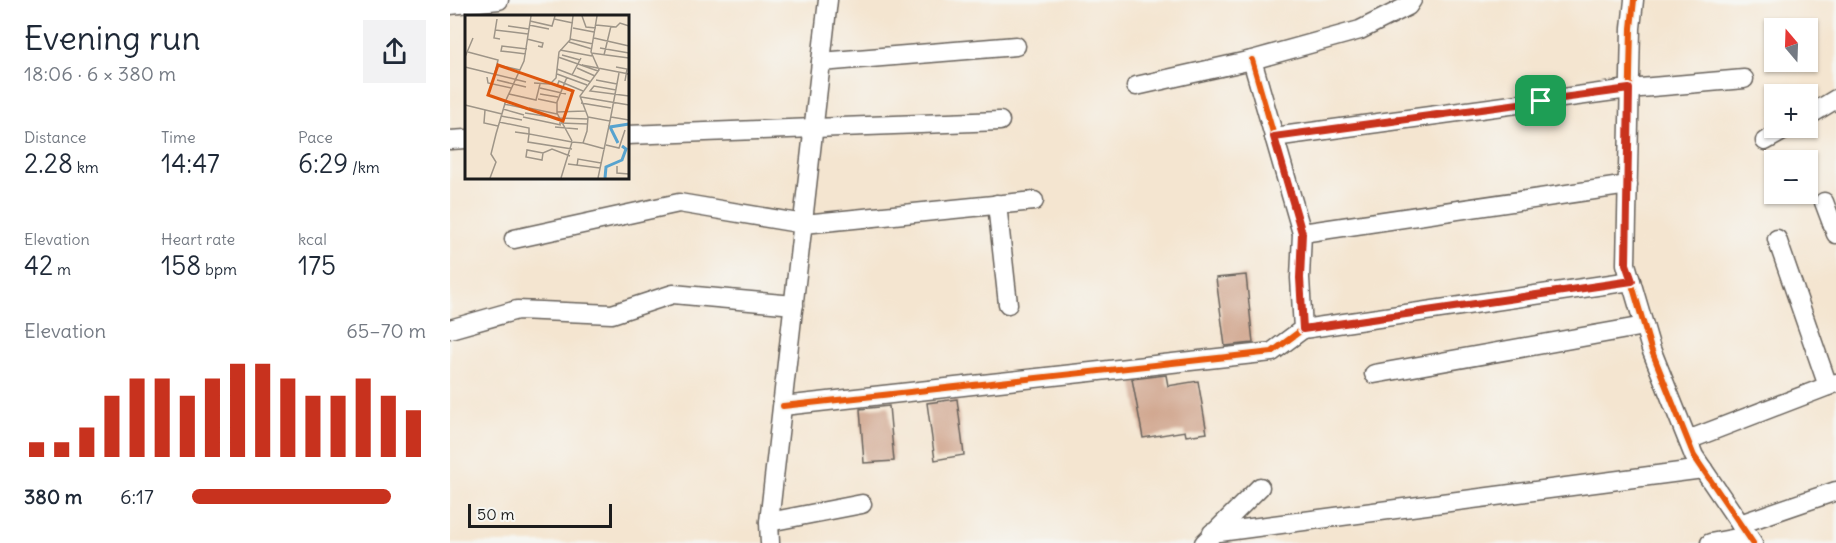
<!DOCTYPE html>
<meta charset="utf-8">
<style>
:root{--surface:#fff;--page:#f2f2f3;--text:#1f2937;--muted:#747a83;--accent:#c8321e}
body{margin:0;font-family:Delius,sans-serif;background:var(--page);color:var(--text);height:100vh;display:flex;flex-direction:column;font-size:22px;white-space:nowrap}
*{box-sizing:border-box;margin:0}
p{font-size:20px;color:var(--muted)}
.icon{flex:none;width:33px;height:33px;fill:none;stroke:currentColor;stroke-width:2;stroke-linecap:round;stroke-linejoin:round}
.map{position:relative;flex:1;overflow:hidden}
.panel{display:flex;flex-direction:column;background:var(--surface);width:450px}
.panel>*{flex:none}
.needle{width:39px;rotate:341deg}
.buttons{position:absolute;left:1314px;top:18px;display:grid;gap:12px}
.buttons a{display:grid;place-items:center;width:54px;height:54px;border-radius:0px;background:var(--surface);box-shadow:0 2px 4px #0004;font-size:30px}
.scale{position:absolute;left:18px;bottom:15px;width:144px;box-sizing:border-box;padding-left:6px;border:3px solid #1c1c1c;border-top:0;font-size:16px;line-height:21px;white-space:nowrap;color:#1c1c1c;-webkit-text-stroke:4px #f6f6f2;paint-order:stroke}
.pin{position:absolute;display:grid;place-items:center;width:51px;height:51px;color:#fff;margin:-26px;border-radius:12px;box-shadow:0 3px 9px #0006}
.round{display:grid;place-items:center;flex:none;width:63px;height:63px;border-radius:0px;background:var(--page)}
.head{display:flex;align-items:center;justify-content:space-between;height:102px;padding:0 24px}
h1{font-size:33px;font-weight:600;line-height:45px}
.metrics{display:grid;grid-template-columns:repeat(3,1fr);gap:9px;height:102px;padding:6px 24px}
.metrics div{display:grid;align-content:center}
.metrics b{font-size:26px;font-weight:600}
.metrics small{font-size:16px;font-weight:400}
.metrics p{font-size:16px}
.chart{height:168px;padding:12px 24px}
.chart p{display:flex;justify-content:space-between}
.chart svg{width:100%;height:108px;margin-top:6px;stroke:var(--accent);stroke-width:6}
ul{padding:0 24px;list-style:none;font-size:20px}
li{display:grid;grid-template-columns:96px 72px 1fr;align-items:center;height:45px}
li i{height:15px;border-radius:8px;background:var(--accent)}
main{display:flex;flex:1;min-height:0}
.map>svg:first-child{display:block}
.building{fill:#d0a58d}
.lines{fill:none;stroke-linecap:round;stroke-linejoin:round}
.minor-casing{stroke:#68625b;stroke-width:21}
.minor{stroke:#fff;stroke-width:18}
.cycleway-casing{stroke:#f6f6f2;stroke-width:10}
.cycleway{stroke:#e8590c;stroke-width:6}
.route-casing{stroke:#fff;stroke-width:12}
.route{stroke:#c8321e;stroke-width:8}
.inset-river{fill:none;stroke:#57a3cf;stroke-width:3}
.inset-road{fill:none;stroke:#9e9588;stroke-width:1.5}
.view{fill:#de560d;fill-opacity:0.15;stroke:#de560d;stroke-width:3}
.inset-edge{fill:none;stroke:#1c1c1c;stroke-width:3}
</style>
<main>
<section class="panel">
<div class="head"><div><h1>Evening run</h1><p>18:06 · 6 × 380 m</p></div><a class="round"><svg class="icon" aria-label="share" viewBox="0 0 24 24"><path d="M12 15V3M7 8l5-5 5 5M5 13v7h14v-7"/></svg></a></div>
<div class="metrics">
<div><p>Distance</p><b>2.28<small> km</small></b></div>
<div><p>Time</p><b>14:47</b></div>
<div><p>Pace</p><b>6:29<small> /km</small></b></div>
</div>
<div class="metrics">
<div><p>Elevation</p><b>42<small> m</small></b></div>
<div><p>Heart rate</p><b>158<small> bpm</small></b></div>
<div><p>kcal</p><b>175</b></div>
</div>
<div class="chart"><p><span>Elevation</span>65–70 m</p>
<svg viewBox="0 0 160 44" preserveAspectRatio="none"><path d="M5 44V38M15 44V38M25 44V32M35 44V19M45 44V12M55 44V12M65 44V19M75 44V12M85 44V6M95 44V6M105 44V12M115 44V19M125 44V19M135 44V12M145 44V19M155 44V25"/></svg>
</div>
<ul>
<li><b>380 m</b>6:17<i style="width:85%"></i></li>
</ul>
</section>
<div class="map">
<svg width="1386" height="543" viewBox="0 0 1386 543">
<rect width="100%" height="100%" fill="#f6f6f2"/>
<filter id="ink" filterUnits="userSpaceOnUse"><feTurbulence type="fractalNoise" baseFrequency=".0167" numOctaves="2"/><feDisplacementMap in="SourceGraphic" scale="12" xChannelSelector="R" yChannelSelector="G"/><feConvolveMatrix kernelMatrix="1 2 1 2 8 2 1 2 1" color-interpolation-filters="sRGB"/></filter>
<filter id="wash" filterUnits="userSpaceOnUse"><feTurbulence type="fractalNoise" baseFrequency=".008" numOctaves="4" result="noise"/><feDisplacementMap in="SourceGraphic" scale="24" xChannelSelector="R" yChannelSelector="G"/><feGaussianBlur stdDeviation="1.35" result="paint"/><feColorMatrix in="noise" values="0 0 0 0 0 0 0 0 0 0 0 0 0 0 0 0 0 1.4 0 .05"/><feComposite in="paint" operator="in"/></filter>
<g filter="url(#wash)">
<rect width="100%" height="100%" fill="#f4e5d0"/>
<g id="blocks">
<g class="building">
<polygon points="796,275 803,343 775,346 766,278"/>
<polygon points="716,375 718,386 748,381 757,433 736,436 735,431 693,438 682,379"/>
<polygon points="507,399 514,455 485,460 477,403"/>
<polygon points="439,406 444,461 414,463 410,409"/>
</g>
</g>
</g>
<g filter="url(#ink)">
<use href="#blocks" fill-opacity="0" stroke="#68625b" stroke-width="1.5"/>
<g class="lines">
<defs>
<g id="minor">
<polyline points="1184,0 1181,28 1176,264 1201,349 1244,456 1303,543"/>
<polyline points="0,5 49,0"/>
<polyline points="371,62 566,46"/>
<polyline points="686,86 802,60 910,30 958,6 962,0"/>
<polyline points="1358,116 1386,99"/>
<polyline points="177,135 550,121"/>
<polyline points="824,137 1179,89 1294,79"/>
<polyline points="0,140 16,139"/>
<polyline points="1315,141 1338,128"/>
<polyline points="1374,202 1386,234"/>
<polyline points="547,204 558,304"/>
<polyline points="852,233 1178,185"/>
<polyline points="64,239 229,203 354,224 584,201"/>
<polyline points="1327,239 1378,386"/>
<polyline points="0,329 67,310 162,314 223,294 344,305"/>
<polyline points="853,329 1181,281"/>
<polyline points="924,374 1194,326"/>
<polyline points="333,406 822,352 853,329 850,278 852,233 802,60"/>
<polyline points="1238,440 1386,383"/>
<polyline points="319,522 412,504"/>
<polyline points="1290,524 1386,491"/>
<polyline points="762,533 1253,469"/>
<polyline points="320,543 319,522 378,0"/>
<polyline points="754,543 810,487"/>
<polyline points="1260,543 1298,536"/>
</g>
</defs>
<use href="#minor" class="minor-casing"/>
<use href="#minor" class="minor"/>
<defs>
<g id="cycleway">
<polyline points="1184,0 1181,28 1176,264 1201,349 1244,456 1303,543"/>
<polyline points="333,406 822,352 853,329 850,278 852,233 802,60"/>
</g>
</defs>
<use href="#cycleway" class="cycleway-casing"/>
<use href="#cycleway" class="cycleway"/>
</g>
</g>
<g class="lines" filter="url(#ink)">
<defs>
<polygon id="route" points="1179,89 1176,264 1182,281 853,329 850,278 852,233 824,137"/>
</defs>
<use href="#route" class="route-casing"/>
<use href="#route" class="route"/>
</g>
<g transform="translate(15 15)">
<rect width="164" height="164" fill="#f4e5d0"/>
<path class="inset-river" d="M153,128L145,112L164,109M140,163L141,152L157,145L161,134L157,131"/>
<path class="inset-road" d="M117,1L121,12L131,13M32,4L29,23L35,24M89,4L108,8M65,6L87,11L90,1M64,10L84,14M131,10L151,12L155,8L164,11M43,11L64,14M108,13L129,17M30,15L63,19M129,23L164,31M62,24L78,28L77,32L73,31M105,24L128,29M104,27L127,34M135,33L164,38M95,35L127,41M3,37L33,45L30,58M126,38L164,43M61,39L36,36L37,31L62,34M97,40L115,45M139,40L146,11M0,42L8,23M93,42L133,56M32,50L55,55M117,50L164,59M0,52L61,67M151,52L162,54L160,66M112,53L130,61M92,54L126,67M92,59L122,70M107,60L116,43M22,62L23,68L46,73M102,62L92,87V98L107,126M32,65L61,72M131,65L152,69M69,68L85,69L91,63L94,37L105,25L108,1M92,71L94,66L118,76M75,73L101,79M151,75L129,71L125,76L164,81M44,79L71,85L75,69M75,79L93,82M116,82L164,90M73,84L92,88M116,88L146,93M39,89L63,94M0,90L37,99M64,93L92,99M38,94L59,100M20,95L19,108L33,111M92,97L120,96M60,98L93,103M36,101L57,105M58,102L96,110M123,102L145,106L133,163M146,102L164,105M93,103L123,104M145,106L154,58M34,107L64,113V119L107,127M94,108L123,109M90,112L113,114M50,117L64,119L63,127L107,134M118,128L140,134M141,130L154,133L160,115M78,138L77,145L61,142L62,135L78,138L87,134L105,141M103,149L135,153M112,151L113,144L136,148M152,151V158L164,159M25,163L31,147L26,139L31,119L41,85L59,46L66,1M96,163L107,127L118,128L122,116L123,102L115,81L134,55L126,37L132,1"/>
<path class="view" d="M33,50L108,76L98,106L23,80Z"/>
<rect width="164" height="164" class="inset-edge"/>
</g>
</svg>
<div class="buttons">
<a><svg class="needle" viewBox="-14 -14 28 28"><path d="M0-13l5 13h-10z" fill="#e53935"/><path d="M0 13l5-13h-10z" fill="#747a83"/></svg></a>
<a>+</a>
<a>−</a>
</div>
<div class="scale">50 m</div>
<div class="pin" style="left:1091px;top:101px;background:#1e9e55"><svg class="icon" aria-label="arrive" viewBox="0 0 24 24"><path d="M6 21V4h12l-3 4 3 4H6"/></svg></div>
</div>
</main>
